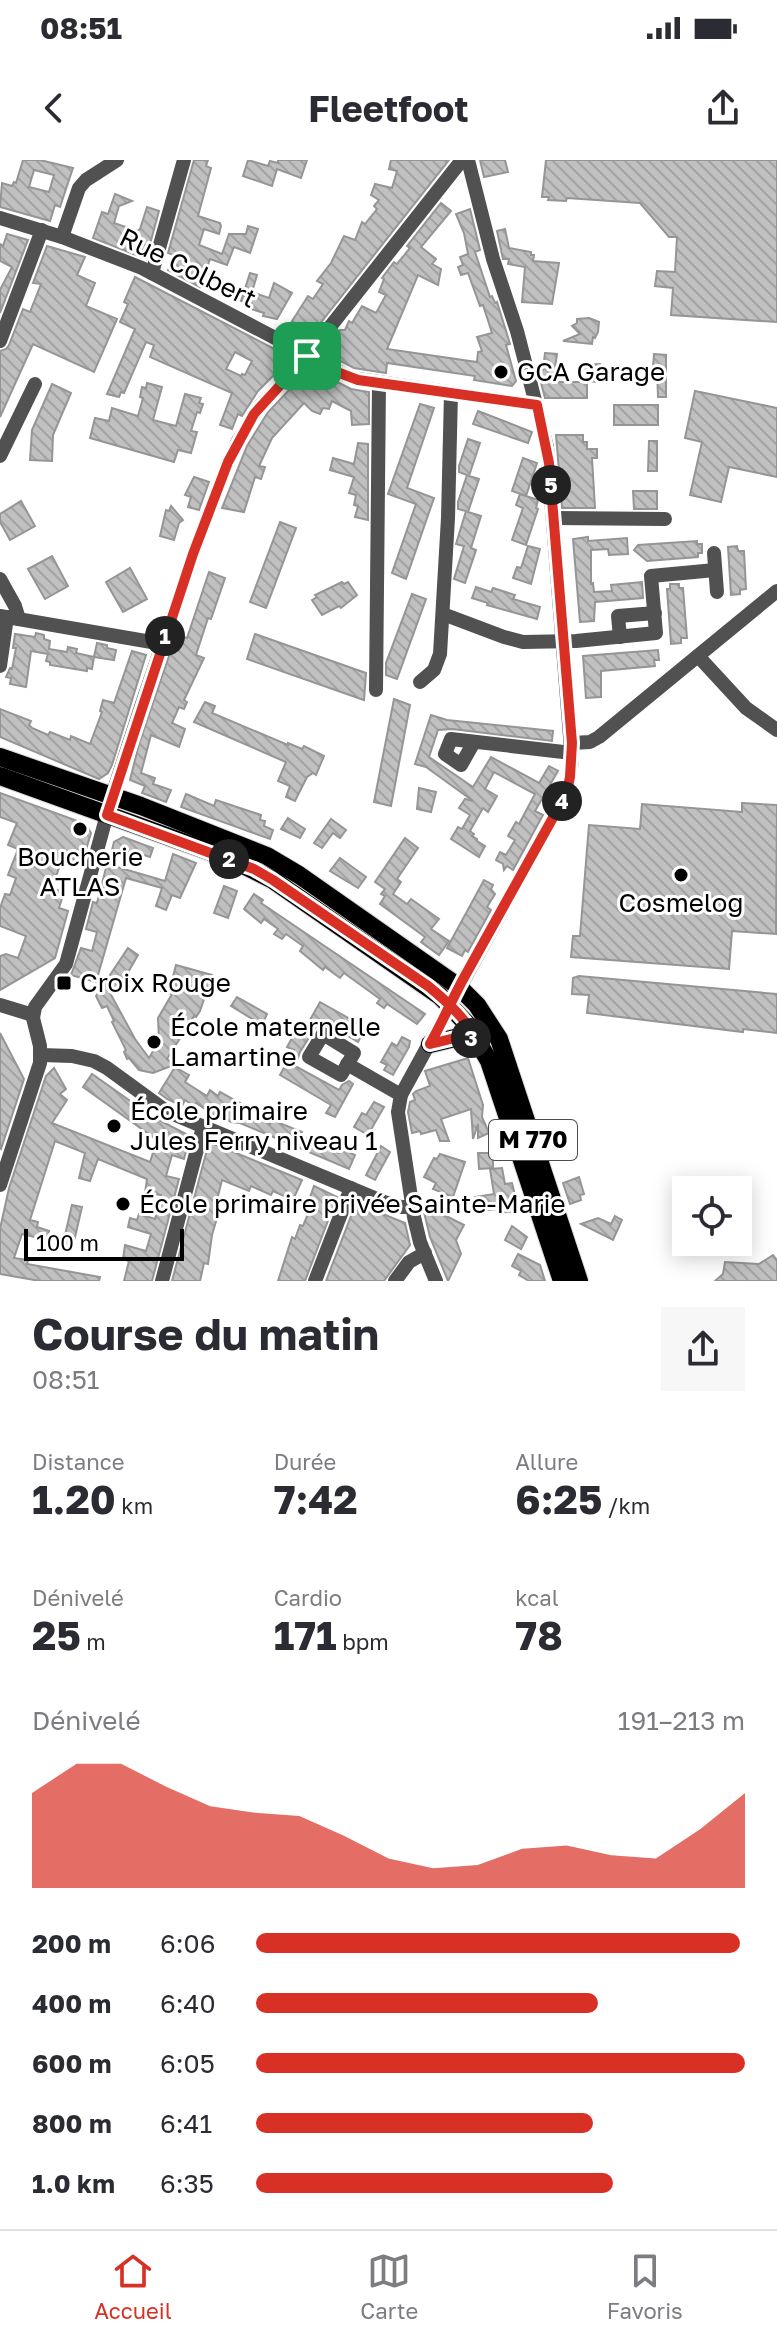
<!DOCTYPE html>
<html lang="fr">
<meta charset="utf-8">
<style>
:root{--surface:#fff;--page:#f7f7f7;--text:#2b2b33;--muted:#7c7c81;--line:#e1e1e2;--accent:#d93025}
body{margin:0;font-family:"Golos Text",sans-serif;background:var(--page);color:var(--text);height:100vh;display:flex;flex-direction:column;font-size:30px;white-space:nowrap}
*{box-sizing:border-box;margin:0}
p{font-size:26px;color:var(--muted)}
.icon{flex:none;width:44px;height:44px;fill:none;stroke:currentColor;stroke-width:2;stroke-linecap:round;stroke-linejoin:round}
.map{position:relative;height:1121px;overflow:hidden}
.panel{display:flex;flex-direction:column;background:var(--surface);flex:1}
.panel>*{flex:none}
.controls{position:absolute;left:672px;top:1016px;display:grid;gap:16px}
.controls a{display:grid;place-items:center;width:80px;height:80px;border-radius:0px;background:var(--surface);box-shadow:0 4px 20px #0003;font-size:40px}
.scale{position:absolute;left:24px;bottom:20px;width:160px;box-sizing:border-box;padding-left:8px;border:4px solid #000;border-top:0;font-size:22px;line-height:28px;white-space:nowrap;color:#000;-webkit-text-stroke:6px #fff;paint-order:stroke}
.pin{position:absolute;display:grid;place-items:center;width:68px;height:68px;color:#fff;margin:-34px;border-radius:16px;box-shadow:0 4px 12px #0006}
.km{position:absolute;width:40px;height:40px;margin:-20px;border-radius:50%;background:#222;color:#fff;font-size:22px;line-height:40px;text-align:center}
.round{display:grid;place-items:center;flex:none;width:84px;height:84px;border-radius:0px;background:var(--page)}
.headline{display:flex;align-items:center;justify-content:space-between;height:136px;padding:0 32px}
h1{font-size:44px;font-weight:700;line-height:60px}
.stats{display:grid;grid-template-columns:repeat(3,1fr);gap:12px;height:136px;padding:8px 32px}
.stats div{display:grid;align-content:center}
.stats b{font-size:40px;font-weight:700}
.stats small{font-size:22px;font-weight:400}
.stats p{font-size:22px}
.chart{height:224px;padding:16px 32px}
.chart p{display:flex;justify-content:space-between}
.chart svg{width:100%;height:144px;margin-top:8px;fill:var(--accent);opacity:.7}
ul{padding:0 32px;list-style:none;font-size:26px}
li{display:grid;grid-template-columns:128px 96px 1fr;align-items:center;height:60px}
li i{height:20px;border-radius:10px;background:var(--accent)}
.status{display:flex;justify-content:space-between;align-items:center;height:56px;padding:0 40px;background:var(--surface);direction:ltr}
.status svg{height:22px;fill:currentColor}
header{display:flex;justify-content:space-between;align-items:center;height:104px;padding:0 32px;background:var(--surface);font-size:36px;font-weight:700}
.dock{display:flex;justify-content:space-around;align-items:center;height:112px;border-top:2px solid var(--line);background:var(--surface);font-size:22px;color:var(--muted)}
.dock a{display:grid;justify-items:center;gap:4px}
.dock .active{color:var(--accent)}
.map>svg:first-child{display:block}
.building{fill:url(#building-back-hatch);stroke:#959595;stroke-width:2;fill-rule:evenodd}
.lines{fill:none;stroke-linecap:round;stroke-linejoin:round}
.major-casing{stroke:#dbdbdb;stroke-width:20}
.minor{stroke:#515151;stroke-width:14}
.major{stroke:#000;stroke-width:18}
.route-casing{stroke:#fff;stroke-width:16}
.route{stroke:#d93025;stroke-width:10}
.poi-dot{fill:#000;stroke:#fff;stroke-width:3}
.labels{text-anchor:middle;stroke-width:6;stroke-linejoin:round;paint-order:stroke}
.shield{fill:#fff;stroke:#4c4c4c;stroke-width:2}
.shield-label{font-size:24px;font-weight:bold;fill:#000}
.street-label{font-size:26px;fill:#000;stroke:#fff}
.poi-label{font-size:26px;fill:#000;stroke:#fff;text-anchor:start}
</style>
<div class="status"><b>08:51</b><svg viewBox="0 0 49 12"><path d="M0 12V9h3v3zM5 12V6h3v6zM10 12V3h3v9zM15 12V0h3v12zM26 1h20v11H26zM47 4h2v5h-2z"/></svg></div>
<header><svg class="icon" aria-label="back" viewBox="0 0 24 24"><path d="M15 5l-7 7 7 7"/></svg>Fleetfoot<svg class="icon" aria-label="share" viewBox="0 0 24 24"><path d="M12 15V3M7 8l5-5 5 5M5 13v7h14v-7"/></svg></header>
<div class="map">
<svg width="777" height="1121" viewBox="0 0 777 1121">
<defs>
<pattern id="building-back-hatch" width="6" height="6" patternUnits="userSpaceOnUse" patternTransform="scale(2)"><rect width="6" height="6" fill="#c0c0c0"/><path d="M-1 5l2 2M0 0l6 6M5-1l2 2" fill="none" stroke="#a3a3a3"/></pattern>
</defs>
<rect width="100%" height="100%" fill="#fff"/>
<g class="building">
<path d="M23,0H40L73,8L60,47L55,45L50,61L0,47L2,23L12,26L14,22L16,23ZM34,10L54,15L49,32L29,27Z"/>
<polygon points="194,0 208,0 206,6 211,8 198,56 220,63 221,66 219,74 204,69 199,85 222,94 229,74 246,74 248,66 258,69 250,93 234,87 227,105 210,99 200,127 168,110 176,96 168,93"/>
<polygon points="248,0 268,6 270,1 278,3 278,0 307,0 301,18 277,9 272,26 243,16"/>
<polygon points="391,0 449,0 307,180 303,181 285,172 308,136 313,139 323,124 317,121 331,103 344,76 355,80 362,62 365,64 377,49 374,46 379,40 371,35 375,24 392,28 397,11 389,9"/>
<polygon points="480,0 505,0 508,12 484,17"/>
<polygon points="546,0 777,0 777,162 671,155 673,128 655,126 657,111 675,112 677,77 669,77 640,43 567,38 566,41 548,40 549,37 542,37"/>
<polygon points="115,34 132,41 119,46 114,63 137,71 140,69 147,47 159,51 146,99 93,78 102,52 108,54"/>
<polygon points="441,43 451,51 421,87 436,99 432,104 441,109 438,125 418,115 387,189 477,202 478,192 482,191 477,177 492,173 483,145 480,146 468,113 461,115 458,107 463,105 460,97 468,94 464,73 456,54 470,49 480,90 475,92 490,137 492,136 495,143 497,142 510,184 506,185 516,221 512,226 474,220 475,216 387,203 386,213 354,208 323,192 340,170 345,170 349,161 352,163 362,146 376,153 386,135 379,132 384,119 382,118 394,102 397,104 410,88 407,86"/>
<polygon points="505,69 509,88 531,92 531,95 534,95 533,101 559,103 552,144 522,142 525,107 508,104 509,99 503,99 497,71"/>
<polygon points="7,74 28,80 0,153 0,130 12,107 0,101 0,84 3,86"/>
<polygon points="47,86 85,97 77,115 95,123 86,146 117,159 94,212 33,184 0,257 0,191 6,189 9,185 23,149 30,152 41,124 33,123"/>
<polygon points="250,113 257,115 252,132 269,138 274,123 292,133 277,159 263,156 264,153 248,148 249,144 241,141"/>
<path d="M135,117L290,197V199L258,231L242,256L238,254L232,269L220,265L232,233L150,197L154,185L146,182L124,233L121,232L119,237L107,234L135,169L120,162L128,144L124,142ZM235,192L252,201L245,215L242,214L241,216L226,209Z"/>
<polygon points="589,158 599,162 598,172 595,178 593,177 592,184 563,181 580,174 572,166 577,163 577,159"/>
<polygon points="545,193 557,194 553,222 587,222 587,238 545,238 538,211 543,210"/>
<polygon points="654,194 666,195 666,237 658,237 657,207 653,207"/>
<polygon points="600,204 600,214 606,218 600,222 582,221 582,205"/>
<polygon points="310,208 351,229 369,232 369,264 352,265 351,251 332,241 329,249 323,248 320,254 312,251 304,243 272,278 259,306 265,307 261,319 255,317 244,352 222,348 247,286 268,252"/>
<polygon points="147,223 162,227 153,260 176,266 185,234 201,238 199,243 203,244 200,253 197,252 191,271 197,272 191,293 178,290 174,302 90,278 95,258 109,261 112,248 138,256 143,238 140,237 142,227 146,228"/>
<polygon points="52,224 71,233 53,275 52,301 30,300 32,270"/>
<polygon points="695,231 777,248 777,317 729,307 721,342 690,335 702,282 685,278"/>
<polygon points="420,244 434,248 407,328 434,338 406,419 392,413 416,344 388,334"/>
<rect x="614" y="245" width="44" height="20"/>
<polygon points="478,251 532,272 528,283 473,264"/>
<polygon points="556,275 583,275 583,282 587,282 587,289 597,289 597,298 592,298 595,348 562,348"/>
<polygon points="468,279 480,283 469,316 479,319 468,352 481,356 471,388 476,390 465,423 454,419 464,386 456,384 466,351 458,349 458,342 467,315 459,312 459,306"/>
<polygon points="649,281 657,281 657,311 648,311"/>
<polygon points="358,283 368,284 368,360 355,357 358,346 354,345 356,335 349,333 354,317 330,310 333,298 354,304"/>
<polygon points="523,298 537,303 526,336 512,331"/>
<polygon points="194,317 209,322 199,350 188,347 191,337 185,335"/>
<polygon points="633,331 657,331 657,349 634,349"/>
<polygon points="520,334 538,340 536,348 538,349 526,385 512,380 523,348 516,345"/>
<polygon points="21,341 35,366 10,380 0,362 0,354"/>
<polygon points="171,346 183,360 179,363 174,380 160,376 166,350 169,351"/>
<polygon points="280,362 296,368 266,448 250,442"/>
<polygon points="588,377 588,381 627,378 628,394 609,395 608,389 591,390 591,424 593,423 594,432 612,431 611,425 642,422 643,438 595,442 594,461 580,462 573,379"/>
<polygon points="697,381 697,384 702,384 702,393 698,393 698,397 647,401 634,390 638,385"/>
<polygon points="528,386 540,389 531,424 513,418 517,407 521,408"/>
<polygon points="737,386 738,391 744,391 746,429 740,430 740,434 731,435 728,387"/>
<polygon points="52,396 68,426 45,439 28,409"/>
<polygon points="130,408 147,439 123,452 106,422"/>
<polygon points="209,412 225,418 211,459 208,458 196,495 204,498 184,540 187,542 184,549 179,547 172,563 185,569 179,587 151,575 141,613 155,618 153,624 171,630 166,642 142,633 145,626 130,620 139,584 171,490 172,487 179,489 184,477 187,478"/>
<polygon points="342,422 344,424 348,422 357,435 341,448 339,446 322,455 312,440 317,437 315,435"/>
<polygon points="670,424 679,424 679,428 683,428 687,478 681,478 681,483 671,484 667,429 670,429"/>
<polygon points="476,427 491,432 493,428 515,435 513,439 540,447 537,459 487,445 488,443 472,438"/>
<polygon points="412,434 426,439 397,519 386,515 386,503"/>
<polygon points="36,473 44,475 44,479 50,481 49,489 67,492 68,487 77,489 76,493 94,497 97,483 107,485 107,488 116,490 114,500 94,497 92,509 87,508 87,511 50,505 50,502 46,501 48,494 31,491 26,527 10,524 11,518 6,517 10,508 12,509 16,488 13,488 15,474 35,477"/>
<polygon points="255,474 366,513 364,540 247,499"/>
<polygon points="658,490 659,500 654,500 655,506 601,511 601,537 586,538 583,496"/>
<polygon points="132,491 146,495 112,605 108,613 99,619 0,577 0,549 31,561 29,565 32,568 48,575 50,572 70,580 71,576 90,584 102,552 100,551 103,540 114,543"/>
<polygon points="394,539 410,545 391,646 374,642"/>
<polygon points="205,542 215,546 212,553 288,585 288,583 302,589 304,586 324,596 316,615 313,613 307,617 295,641 286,637 290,626 278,621 286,602 194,562"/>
<polygon points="431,555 447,560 553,571 552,581 452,569 438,570 429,597 473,627 491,597 539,623 549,606 558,611 535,651 543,655 513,710 507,706 504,710 503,704 496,700 500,692 506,695 515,680 508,676 516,662 519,664 535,634 494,612 485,629 497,636 488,652 483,648 470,671 474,674 472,676 477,679 477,681 485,686 479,697 451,679 458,667 462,669 470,655 459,648 465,639 473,641 426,607 415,604"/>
<polygon points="419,628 436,632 431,652 417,649"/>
<polygon points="0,633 86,664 91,673 82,703 64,696 51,728 64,732 59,748 68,751 55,798 0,830 0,796 6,794 18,798 26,776 0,766 0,748 5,734 10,735 16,718 8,715 18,689 8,685 17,663 0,657"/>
<polygon points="186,634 214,646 216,640 261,655 260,660 265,661 264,666 273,670 270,679 181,647"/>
<polygon points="742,643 777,645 776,774 732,771 729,809 571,797 573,776 580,776 589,665 640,669 642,644 742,652"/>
<polygon points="288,658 305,669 300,678 281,669"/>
<polygon points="331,659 346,670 340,678 333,673 322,688 314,683"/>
<polygon points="123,677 153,688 150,697 135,692 134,696 112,690 114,682"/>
<polygon points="405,678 418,688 397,719 401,722 393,734 407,744 411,739 439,759 431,769 449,781 439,795 421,782 425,777 380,744 385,736 381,734 385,729 375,722"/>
<polygon points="173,694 196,703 180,738 172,735 166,750 156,746 162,728 126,718 96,822 71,815 81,788 92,791 97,772 86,769 93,742 97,743 107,704 165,721"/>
<polygon points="340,698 366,717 358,728 330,711"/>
<polygon points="484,720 493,725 491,729 495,734 487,747 491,750 468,792 465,790 462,796 447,788"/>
<polygon points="224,726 237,731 228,758 214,753"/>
<polygon points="254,734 263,740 261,743 425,854 417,864 387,844 384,848 377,843 380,839 344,813 340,818 325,807 323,810 300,791 303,786 286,774 282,779 274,774 278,769 264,759 261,763 244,749"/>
<polygon points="128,788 138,795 116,833 109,831 135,879 149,898 159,881 158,858 172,834 161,831 167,819 172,820 176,805 212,815 200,851 196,857 194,856 167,899 174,905 153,913 139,910 129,898 127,899 124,892 126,890 112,862 114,861 107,846 102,848 96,836"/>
<polygon points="579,816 777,834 777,873 743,869 743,872 587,853 589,835 572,834 573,818"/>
<polygon points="237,837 267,854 262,865 231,846"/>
<polygon points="320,842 366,868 358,882 320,860 300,892 295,906 339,930 342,925 349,921 353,924 335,957 326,953 331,945 280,915 294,890 287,887 300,864 306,867"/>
<polygon points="0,873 24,919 1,989 0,988"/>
<polygon points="402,877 410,881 409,887 393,915 384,910 387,905 381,902 392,883 397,886"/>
<polygon points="468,898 483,945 482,957 489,973 478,978 478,964 473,979 471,949 441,959 449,981 440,981 436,970 421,974 420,971 412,973 408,952 410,942 415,940 413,934 416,931 430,926 425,911"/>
<polygon points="175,907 189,915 185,922 207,936 210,930 218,936 220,932 245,946 242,952 270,964 272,960 302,972 300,976 339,993 341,989 355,995 349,1009 240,963 231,962 222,956 220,959 196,943 194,946 185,940 182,946 167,939 159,933"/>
<polygon points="54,908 66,929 60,934 67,940 52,963 150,1002 157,980 83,927 92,914 153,957 190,976 184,999 172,995 166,1016 179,1019 152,1121 124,1121 129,1101 123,1099 125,1085 146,1091 151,1074 128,1067 130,1058 137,1060 139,1054 155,1059 161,1035 145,1033 147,1019 98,999 90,1021 79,1018 85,993 55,981 30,1060 38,1062 37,1067 49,1071 47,1080 22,1074 14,1098 28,1100 27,1104 100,1117 99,1121 40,1121 0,1114 0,1069 9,1028 46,916"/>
<polygon points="374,942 384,947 368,975 354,967 362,953 366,955"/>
<polygon points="209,982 302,1020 293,1040 273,1031 271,1035 251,1026 249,1031 222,1020 215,1048 223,1051 219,1059 217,1058 212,1075 208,1104 204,1103 200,1121 172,1121"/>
<polygon points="381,986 390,992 375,1020 366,1015"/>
<polygon points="478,993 493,993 493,1008 479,1009"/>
<polygon points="440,994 465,1002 453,1037 433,1029 436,1023 424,1017 434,998 437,999"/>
<polygon points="502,1008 505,1024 512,1023 514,1031 516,1051 498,1053 497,1049 477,1051 475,1037 494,1034 490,1009"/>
<polygon points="579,1017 584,1034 580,1035 581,1040 570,1044 563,1023"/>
<polygon points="314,1026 337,1037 305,1121 278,1121 292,1077 295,1079 300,1065 303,1066 310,1049 307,1048 308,1043"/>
<polygon points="444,1040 447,1055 444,1055 464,1065 456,1080 461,1094 448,1121 430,1077 422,1044"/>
<polygon points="356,1043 405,1063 410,1085 384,1121 326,1121"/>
<polygon points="72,1045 82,1047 72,1090 62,1088"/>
<polygon points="615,1056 622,1060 613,1080 581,1064 598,1058 611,1064"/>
<polygon points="512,1066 527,1077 521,1089 505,1080"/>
<polygon points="518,1094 540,1105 545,1121 529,1121 519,1115 521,1111 512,1106"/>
<polygon points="773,1095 777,1100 777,1121 715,1121 723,1114 725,1102 759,1104"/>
</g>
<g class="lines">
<defs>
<g id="major">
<polyline points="0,597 141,646 267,696 299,715 459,827 477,845 499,879 579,1121"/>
<polyline points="0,616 233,700 273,720 440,836 468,865 489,901 562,1121"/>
<polyline points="430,884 455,878 478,880"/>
</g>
</defs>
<use href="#major" class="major-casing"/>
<g class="minor">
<polyline points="0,58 62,77 142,108 351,218 537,245"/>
<polyline points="62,77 79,28 86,20 117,0"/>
<polyline points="152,113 184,0"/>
<polyline points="0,181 42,70"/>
<polyline points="0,296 35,224"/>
<polyline points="554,358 665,359"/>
<polyline points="714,393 717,432"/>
<polyline points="0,419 15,446 19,459"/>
<polyline points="443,454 504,477 523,482 576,481 656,473 651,416 715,410"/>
<polyline points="0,456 163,484"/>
<polyline points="620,477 618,456 655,453"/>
<polyline points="698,496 746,548 777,570"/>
<polyline points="0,506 7,457"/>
<polyline points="420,522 434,510 440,494 448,358 451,233"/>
<polyline points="376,530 379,223"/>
<polyline points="474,582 461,605 445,594 451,579 572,593"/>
<polyline points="572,583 590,582 599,577 777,431"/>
<polyline points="0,845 33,855"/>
<polygon points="323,874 354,893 341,915 309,897"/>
<polyline points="41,895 72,896 94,901 107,908 166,951 384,1042 401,1047 412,1047"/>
<polyline points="347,904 401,935"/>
<polyline points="0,1025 40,903 40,886 33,858 35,847 66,804 112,636 141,547 193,394 223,314 238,281 260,246 307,196 462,0"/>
<polyline points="162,1121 203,967"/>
<polyline points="315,1121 351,1028"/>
<polyline points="395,1121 409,1102 425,1093"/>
<polyline points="436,1121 420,1082 414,1057 398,952 401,935 555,654 567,631 572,602 547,287 517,171 493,99 468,0"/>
</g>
<use href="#major" class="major"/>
</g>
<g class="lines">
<defs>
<path id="route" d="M307,196L254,254L228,302L193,394L107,655L254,709L273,720L428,826C448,842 465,858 478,880L455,878L430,884C443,861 453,837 466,814L555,654L567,631L570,617L572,583L549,303L537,245L358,220L337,212L307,196"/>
</defs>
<use href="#route" class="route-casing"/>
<use href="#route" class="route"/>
</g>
<g class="poi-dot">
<circle cx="501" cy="212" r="8"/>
<circle cx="80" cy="669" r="8"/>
<circle cx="681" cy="715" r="8"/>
<rect x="56" y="815" width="16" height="16" rx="4"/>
<circle cx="154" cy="882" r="8"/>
<circle cx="114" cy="966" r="8"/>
<circle cx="123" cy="1044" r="8"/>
</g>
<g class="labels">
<rect class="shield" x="489" y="960" width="88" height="40" rx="6"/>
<g class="shield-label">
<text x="533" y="988">M 770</text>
</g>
<g class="street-label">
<text transform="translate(188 108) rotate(26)" y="9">Rue Colbert</text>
</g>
<g class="poi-label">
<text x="517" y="221">GCA Garage</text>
<text x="80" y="706" text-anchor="middle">Boucherie<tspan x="80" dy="30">ATLAS</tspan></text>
<text x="681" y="752" text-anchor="middle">Cosmelog</text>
<text x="80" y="832">Croix Rouge</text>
<text x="170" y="876">École maternelle<tspan x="170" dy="30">Lamartine</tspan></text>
<text x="130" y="960">École primaire<tspan x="130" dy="30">Jules Ferry niveau 1</tspan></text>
<text x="139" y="1053">École primaire privée Sainte-Marie</text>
</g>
</g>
</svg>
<div class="controls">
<a><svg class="icon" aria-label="locate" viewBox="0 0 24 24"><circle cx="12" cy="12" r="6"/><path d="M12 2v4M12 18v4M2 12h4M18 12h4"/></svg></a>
</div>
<div class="scale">100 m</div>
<div class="pin" style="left:307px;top:196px;background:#1e9e55"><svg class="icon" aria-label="arrive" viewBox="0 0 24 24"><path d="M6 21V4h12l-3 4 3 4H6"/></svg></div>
<b class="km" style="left:165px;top:476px">1</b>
<b class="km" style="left:229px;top:699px">2</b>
<b class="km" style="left:471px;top:878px">3</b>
<b class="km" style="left:562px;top:641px">4</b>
<b class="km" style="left:551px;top:325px">5</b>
</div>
<section class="panel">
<div class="headline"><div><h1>Course du matin</h1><p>08:51</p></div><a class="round"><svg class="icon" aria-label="share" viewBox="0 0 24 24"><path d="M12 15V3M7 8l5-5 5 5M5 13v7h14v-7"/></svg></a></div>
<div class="stats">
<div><p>Distance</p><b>1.20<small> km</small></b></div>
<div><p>Durée</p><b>7:42</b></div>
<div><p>Allure</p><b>6:25<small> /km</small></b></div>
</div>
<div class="stats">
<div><p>Dénivelé</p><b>25<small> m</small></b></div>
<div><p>Cardio</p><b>171<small> bpm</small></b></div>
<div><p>kcal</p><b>78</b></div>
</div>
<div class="chart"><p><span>Dénivelé</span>191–213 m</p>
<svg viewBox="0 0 160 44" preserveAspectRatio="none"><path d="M0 44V15L10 6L20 6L30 13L40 19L50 21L60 22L70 28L80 35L90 38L100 37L110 32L120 31L130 34L140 35L150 26L160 15V44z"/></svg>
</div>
<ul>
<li><b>200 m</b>6:06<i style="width:99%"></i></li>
<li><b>400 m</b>6:40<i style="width:70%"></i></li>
<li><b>600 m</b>6:05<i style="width:100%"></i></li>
<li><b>800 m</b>6:41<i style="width:69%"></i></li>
<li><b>1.0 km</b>6:35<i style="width:73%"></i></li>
</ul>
</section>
<nav class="dock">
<a class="active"><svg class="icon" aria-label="home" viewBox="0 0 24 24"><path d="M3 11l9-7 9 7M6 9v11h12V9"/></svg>Accueil</a>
<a><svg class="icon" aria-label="map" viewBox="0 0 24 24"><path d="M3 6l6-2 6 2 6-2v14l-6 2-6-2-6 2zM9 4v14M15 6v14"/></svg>Carte</a>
<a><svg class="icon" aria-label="saved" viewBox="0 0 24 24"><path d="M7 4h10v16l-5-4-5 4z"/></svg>Favoris</a>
</nav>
